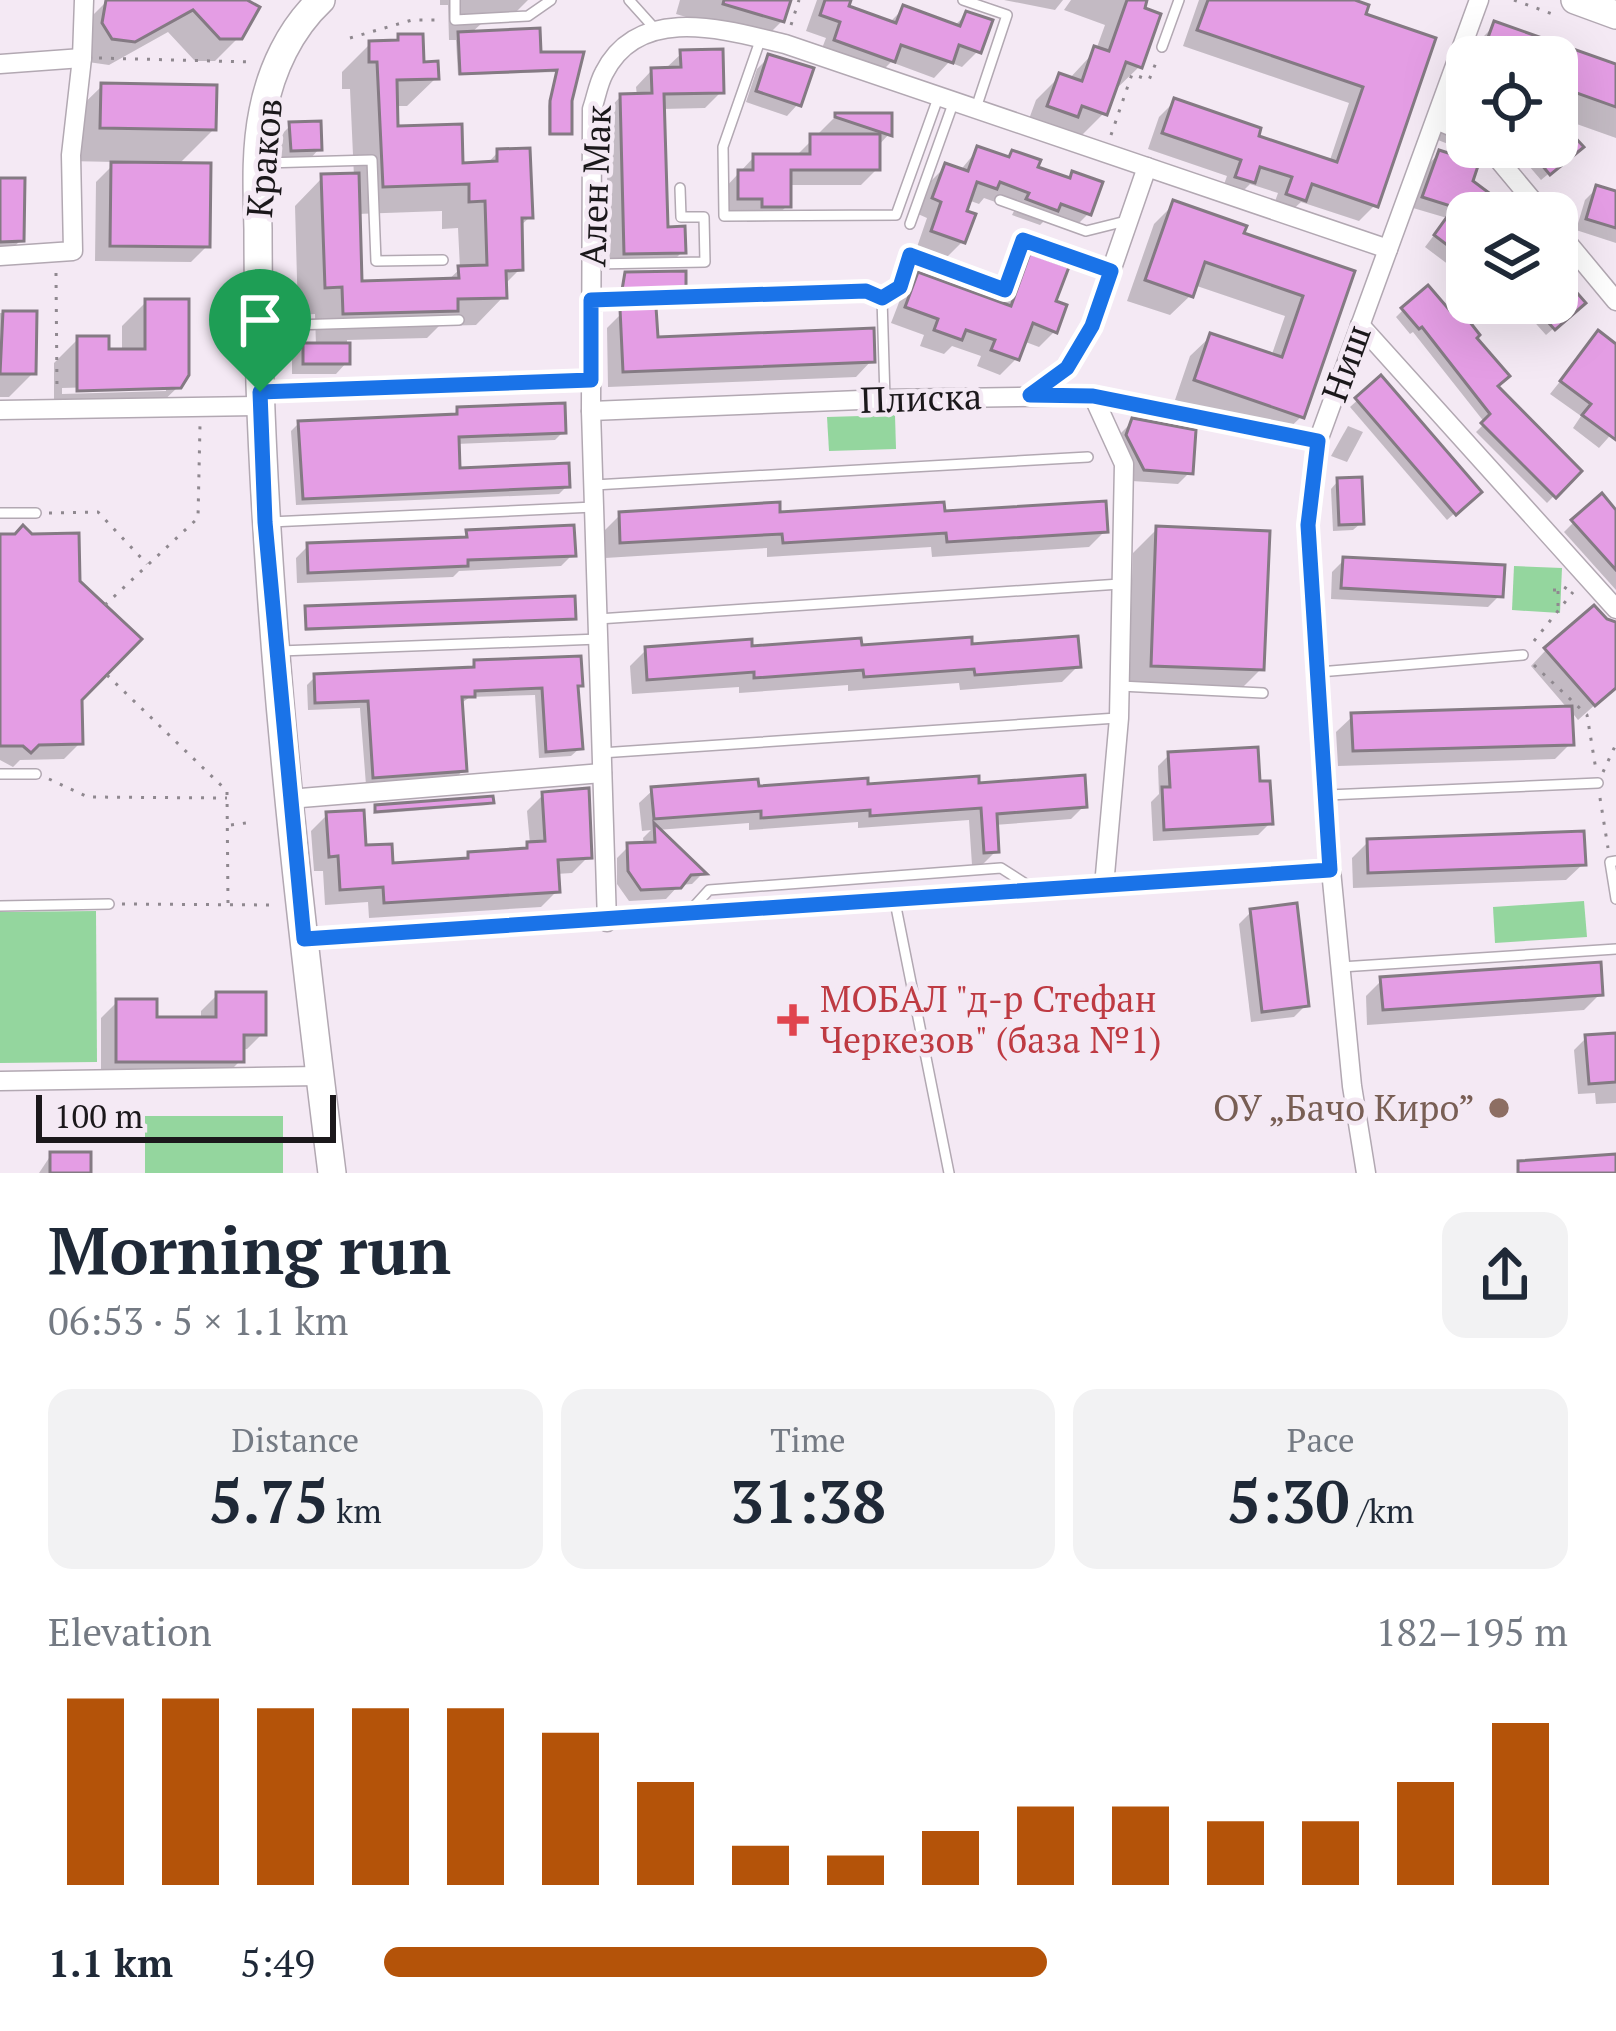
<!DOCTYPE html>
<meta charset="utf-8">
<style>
:root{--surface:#fff;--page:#f2f2f3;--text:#1f2937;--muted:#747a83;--accent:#b45309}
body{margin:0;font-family:"PT Serif",serif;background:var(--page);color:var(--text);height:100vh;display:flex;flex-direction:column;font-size:45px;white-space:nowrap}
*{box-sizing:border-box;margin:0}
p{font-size:39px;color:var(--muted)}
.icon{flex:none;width:66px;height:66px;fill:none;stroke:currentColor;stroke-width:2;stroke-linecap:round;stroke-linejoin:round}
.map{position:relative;height:1173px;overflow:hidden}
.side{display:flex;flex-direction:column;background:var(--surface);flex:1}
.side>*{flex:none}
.buttons{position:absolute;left:1446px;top:36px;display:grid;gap:24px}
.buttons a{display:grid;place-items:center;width:132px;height:132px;border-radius:24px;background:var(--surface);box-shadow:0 12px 48px #0002;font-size:60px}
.scale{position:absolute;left:36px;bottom:30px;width:300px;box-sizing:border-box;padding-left:12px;border:6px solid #1b181b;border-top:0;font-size:33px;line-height:42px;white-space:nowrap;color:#1b181b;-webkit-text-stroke:9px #f4e9f4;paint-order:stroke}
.pin{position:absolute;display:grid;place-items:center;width:102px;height:102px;color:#fff;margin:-123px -51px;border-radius:50% 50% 50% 0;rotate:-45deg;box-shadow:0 0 12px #0007}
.pin .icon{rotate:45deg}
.round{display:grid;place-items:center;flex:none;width:126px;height:126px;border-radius:24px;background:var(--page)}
.headline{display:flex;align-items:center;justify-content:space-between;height:204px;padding:0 48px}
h1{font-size:66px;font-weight:600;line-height:90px}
.figures{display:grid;grid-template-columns:repeat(3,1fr);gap:18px;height:204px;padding:12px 48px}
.figures div{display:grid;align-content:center;border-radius:24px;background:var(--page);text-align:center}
.figures b{font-size:60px;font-weight:600}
.figures small{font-size:33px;font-weight:400}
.figures p{font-size:33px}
.chart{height:336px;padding:24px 48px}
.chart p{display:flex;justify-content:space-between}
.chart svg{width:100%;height:216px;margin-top:12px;stroke:var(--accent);stroke-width:6}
ul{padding:0 48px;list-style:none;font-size:39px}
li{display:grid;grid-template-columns:192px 144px 1fr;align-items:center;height:90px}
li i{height:30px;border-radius:15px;background:var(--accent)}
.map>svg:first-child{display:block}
.green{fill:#94d69e}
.shadow{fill:#0003;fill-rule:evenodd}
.building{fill:#e49de4;stroke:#847a83;stroke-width:3}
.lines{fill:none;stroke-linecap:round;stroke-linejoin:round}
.lane-casing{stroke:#b2a8b2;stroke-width:12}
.street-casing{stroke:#b2a8b2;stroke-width:21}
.secondary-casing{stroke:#b2a8b2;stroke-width:30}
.path{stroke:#8f888f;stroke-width:3;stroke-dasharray:3 9;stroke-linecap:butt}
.lane{stroke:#fff;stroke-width:9}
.street{stroke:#fff;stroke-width:18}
.secondary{stroke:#fff;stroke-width:27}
.route-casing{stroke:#fff;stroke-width:24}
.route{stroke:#1a73e8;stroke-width:15}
.health-dot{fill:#e0444e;stroke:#f4e9f4;stroke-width:4.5}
.education-dot{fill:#8d6e63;stroke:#f4e9f4;stroke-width:4.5}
.labels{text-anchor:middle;stroke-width:9;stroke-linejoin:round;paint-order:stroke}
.street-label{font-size:36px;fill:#1b181b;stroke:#f4e9f4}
.health-label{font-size:36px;fill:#be3a42;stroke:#f4e9f4;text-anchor:start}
.education-label{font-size:36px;fill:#785e54;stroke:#f4e9f4;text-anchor:end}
</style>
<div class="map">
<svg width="1616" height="1173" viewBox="0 0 1616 1173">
<rect width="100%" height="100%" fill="#f4e9f4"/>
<g class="green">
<polygon points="895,415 896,449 829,451 827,417"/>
<polygon points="1514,566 1562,568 1560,613 1512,610"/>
<polygon points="1584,901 1587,937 1495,943 1493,907"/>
<polygon points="96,911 97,1062 0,1063 0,912"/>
<rect x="145" y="1116" width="138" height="57"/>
</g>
<g class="shadow">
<polygon points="108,0 241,0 239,37 215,61 195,61 168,32 109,65 88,62 84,24"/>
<polygon points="440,0 528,0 506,22 482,23 470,34 538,55 580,55 567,135 548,135 548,106 556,72 458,75 456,40 449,40 448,5 440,5"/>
<polygon points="680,0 772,0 782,21 763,40 676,14"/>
<polygon points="817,0 848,0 846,7 889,23 904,8 954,26 967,14 978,51 962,67 949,62 934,78 891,62 876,77 819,56 826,38 806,31"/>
<polygon points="1004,0 1063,0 1055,10"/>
<polygon points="1071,0 1144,0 1139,67 1115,90 1104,113 1080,137 1025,130 1036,100 1060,76 1069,79 1096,50 1105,25 1064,10"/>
<polygon points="1199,0 1345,0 1365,7 1375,205 1359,221 1301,202 1287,215 1272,210 1278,193 1250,184 1236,198 1221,193 1227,176 1148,149 1159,117 1175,101 1255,138 1329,163 1349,103 1183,46"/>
<polygon points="1495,25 1616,67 1616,138 1557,117 1557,57 1468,57 1471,49"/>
<path d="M399,37L436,78L407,106H394L395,129L460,166L486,165L498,152L530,217L519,227L520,269L504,285V296L476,325L439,326L427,338L347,340V362L336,374H292V358L304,346H316L315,314L298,315L295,206L323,177H354L350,89H342V72L370,44L393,43ZM442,211V229L458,228L460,269L447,281L359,284L357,214Z"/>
<polygon points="682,53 721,92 705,108 662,109 665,230 682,252 666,268 610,269 605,113 621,96 637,96 636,87 652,70 664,70"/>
<polygon points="769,57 798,104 787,116 746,102 757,69"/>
<polygon points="1467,59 1467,147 1502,147 1488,160 1438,140"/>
<polygon points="102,86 214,129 177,166 207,246 191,262 95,261 96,182 116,162 67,161 68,119"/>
<polygon points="836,116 889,134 877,147 877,169 861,185 788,185 788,205 771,221 747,222 747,214 723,214 723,190 754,157 795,157"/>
<polygon points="291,125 319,149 308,161 280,162 279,137"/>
<polygon points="1557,128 1571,155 1541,180 1522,158 1534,147 1557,147"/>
<polygon points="978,149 1006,159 1012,154 1035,169 1067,181 1073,175 1089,213 1073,229 1045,220 1040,225 1012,215 1015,209 984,198 979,204 968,200 963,241 947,257 917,247 927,218 918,214 929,183 945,167 959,172"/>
<polygon points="1439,153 1496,213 1467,213 1467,297 1448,283 1457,271 1425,247 1447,218 1413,208 1429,164"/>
<polygon points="0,181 21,240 0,260"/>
<polygon points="1597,188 1616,194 1616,243 1576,230 1585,200"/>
<polygon points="1174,204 1240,235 1351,273 1302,416 1281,436 1175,400 1190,356 1211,336 1271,357 1285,316 1194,285 1191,295 1170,315 1127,301 1154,224"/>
<polygon points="1031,256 1053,302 1055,331 1039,347 1023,341 1016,359 1000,375 977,366 981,356 952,346 944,354 920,346 924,335 891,323 903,292 919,275 1003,306 1015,273"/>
<polygon points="626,275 683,287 621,291"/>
<polygon points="1557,289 1582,303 1546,335 1529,316 1542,303 1557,303"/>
<path d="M146,302L179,386L154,410L54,413V363L78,339L106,352H122V326ZM166,385V391L62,394V388Z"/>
<polygon points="1403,310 1494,387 1578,471 1547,503 1476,432 1485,423 1413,332 1410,334 1396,317"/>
<polygon points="624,311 655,340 872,360 856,377 608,387 607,328"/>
<polygon points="0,313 34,314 33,373 9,397 0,397"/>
<polygon points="1598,334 1616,347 1616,429 1599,448 1573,428 1581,416 1550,394"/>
<polygon points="1381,379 1478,492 1447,520 1350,407"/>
<polygon points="458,410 563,432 555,440 456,444 457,471 567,486 559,494 296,505 291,431 299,423 451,417"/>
<polygon points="1133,421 1190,472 1178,484 1132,481 1115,448 1121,433"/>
<polygon points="1348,426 1363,432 1347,462 1331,456"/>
<polygon points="1338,481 1361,523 1353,530 1333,531 1331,489"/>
<polygon points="942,514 1105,531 1089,547 932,557 931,547 767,557 767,548 605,558 604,531 620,515"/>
<polygon points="1616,514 1616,590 1564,532 1574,522"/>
<polygon points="1157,529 1261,669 1237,693 1128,688 1133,553"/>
<polygon points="468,533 572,555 561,566 459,571 453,577 297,583 296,558 308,546 460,540"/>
<polygon points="0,537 16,537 79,699 80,743 64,759 20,760 13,767 0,760"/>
<polygon points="1344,560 1500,595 1488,607 1331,599 1332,572"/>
<polygon points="307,609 573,618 305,631"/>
<polygon points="1605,621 1616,625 1616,686 1578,720 1570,710 1571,743 1555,759 1338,766 1336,732 1353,716 1568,709 1531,666 1546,650"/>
<polygon points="970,647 1078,666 1062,682 960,690 959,683 848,691 848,685 739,693 739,687 632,694 630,666 646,650"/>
<polygon points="475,663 580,685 576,689 580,748 571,756 539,758 535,695 470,697 460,704 464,769 456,778 366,785 360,708 308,710 307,685 315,677 468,670"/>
<polygon points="1170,754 1270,823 1258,835 1153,841 1151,802 1159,794 1158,766"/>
<polygon points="976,786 1084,806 1071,819 994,825 996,851 983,864 972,865 969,820 858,828 858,822 749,830 749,823 657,830 702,874 692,884 679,885 666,899 629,901 617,884 617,858 629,846 644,845 643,838 651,830 642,831 639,803 653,790"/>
<polygon points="544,794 588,857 572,873 556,874 557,891 541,907 369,918 368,902 325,905 323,871 314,871 311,831 327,815 364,849 391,866 462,861 469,855 522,852 530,844 527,811"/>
<polygon points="491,802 488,805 373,814 376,808"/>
<polygon points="1368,842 1583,864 1566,880 1353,888 1352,858"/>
<polygon points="1251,912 1306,1005 1294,1017 1251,1022 1239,924"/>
<polygon points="1382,980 1600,994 1584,1010 1367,1025 1366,996"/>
<polygon points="217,995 263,1033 247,1049 241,1050 241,1060 225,1076 101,1077 101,1018 117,1002 154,1020 201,1020 201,1011"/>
<polygon points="1616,1036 1616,1103 1596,1104 1595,1093 1578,1094 1574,1050 1586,1038"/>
<polygon points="51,1155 88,1173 39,1173"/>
</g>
<g class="building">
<polygon points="106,0 247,0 260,7 242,39 220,39 193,10 135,42 112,39 102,23"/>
<polygon points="724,0 791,0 784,22 723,4"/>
<polygon points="825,0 851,0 849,6 896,23 903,5 960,26 966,11 993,20 981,53 959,45 953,63 901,45 895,62 834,40 840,22 820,15"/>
<polygon points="1127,0 1147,0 1145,8 1161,14 1142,68 1126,62 1107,115 1082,106 1078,117 1047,106 1059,73 1082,81 1094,46 1109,51"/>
<polygon points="1208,0 1355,0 1369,5 1366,14 1436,38 1378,207 1312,184 1306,201 1286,194 1292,177 1260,167 1255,183 1235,177 1241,160 1162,133 1174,98 1261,128 1259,136 1337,162 1363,87 1197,30"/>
<polygon points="1494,21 1616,64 1616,107 1557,86 1557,57 1481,57"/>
<polygon points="540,28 541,52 584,52 572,101 572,134 550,134 550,101 557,70 460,74 458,32"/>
<polygon points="398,34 423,34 424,62 438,61 439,79 397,80 398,126 462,124 463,163 497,161 497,149 530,148 533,218 522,218 523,270 506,271 507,298 458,299 458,311 343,314 342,287 325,288 321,174 359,173 362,281 459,278 458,266 487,265 485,201 469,202 469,184 383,187 377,62 369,62 369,41 398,40"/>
<polygon points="723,49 724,93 664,94 668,227 685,226 686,253 624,254 620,94 652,93 651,68 681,67 680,50"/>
<polygon points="768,54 814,68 801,106 756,91"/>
<polygon points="101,83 217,85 216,130 100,128"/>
<polygon points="835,113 892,113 892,136 835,117"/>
<polygon points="1557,118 1584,147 1550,175 1527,147 1557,147"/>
<polygon points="321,121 322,150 291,151 289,122"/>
<polygon points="810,134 880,134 880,170 791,170 791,207 762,207 762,199 738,199 738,170 753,170 753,154 810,154"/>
<polygon points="977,146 1009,157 1012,150 1041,160 1038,167 1070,178 1072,171 1103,182 1091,215 1061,204 1058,211 1026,199 1029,193 1000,182 997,189 977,182 967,211 976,214 965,243 931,231 941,202 932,198 945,163 968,171"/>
<polygon points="1439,150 1479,163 1473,181 1516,213 1467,213 1467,260 1434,235 1454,207 1422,197"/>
<polygon points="111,162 211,163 210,247 110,246"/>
<polygon points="0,178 25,178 24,241 0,242"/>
<polygon points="1596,185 1616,191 1616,228 1586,219"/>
<polygon points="1173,200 1247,226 1244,233 1355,271 1304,418 1194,380 1210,333 1282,357 1303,296 1205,262 1193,297 1145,280"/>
<polygon points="1030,253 1069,267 1056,301 1067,305 1057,333 1033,323 1019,360 991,350 995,340 966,330 962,340 934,330 938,319 905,307 918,272 1011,306"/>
<polygon points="1557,270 1586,303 1555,330 1531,303 1557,303"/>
<polygon points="686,271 686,288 622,290 625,272"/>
<polygon points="1428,285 1452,313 1459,308 1480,335 1477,338 1510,376 1498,386 1582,471 1556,498 1481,423 1490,414 1422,327 1419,329 1401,308"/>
<polygon points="145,299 189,299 189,375 181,388 77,391 77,336 109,336 109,349 145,349"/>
<polygon points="656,307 658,337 874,328 875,362 623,372 620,309"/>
<polygon points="3,311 37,311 36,374 0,374"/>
<polygon points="1598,330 1616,344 1616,440 1582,415 1591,404 1560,381"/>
<rect x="303" y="343" width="47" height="21"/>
<polygon points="1381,375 1482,492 1456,515 1355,398"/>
<polygon points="565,403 566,433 459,437 460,468 569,463 570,487 303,499 298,421 457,414 457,407"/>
<polygon points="1132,418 1196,430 1193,474 1144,470 1126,435"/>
<polygon points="1362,477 1364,524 1339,525 1337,478"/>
<polygon points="1602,493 1616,510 1616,570 1571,520"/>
<polygon points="1106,501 1108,532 947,542 946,533 783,543 782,534 620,543 619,512 780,502 780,512 944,502 945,511"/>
<polygon points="23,525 32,534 79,533 80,581 142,639 82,700 83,744 39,745 31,753 23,746 0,746 0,534 15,534"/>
<polygon points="574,525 576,556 468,560 468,566 308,573 307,543 467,537 466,530"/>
<polygon points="1156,526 1270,531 1264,670 1151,666"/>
<polygon points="1343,557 1505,565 1503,597 1341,588"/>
<polygon points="575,596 576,619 306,629 305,606"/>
<polygon points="1594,605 1607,619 1616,622 1616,688 1595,706 1544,648"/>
<polygon points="1078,636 1081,667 975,675 974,669 864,677 863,670 754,678 754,672 647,680 645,647 752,639 752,646 861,638 862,645 972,637 972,644"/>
<polygon points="581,656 583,686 578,686 583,749 546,752 542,688 475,691 475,697 462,697 467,771 373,778 368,701 315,703 314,674 474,667 474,660"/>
<polygon points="1572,706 1574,745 1353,751 1351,713"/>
<polygon points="1258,747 1260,781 1270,781 1273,824 1164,830 1162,787 1170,787 1168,752"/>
<polygon points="1085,775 1087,807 997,814 999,852 984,853 981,808 870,816 870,810 761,818 761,811 654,819 651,787 758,779 759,786 868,778 868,784 979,776 979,783"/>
<polygon points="589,788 592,858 558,860 560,892 384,903 383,887 340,890 338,856 329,857 326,812 364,810 366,845 392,844 393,863 468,858 468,852 527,848 527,842 545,841 542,792"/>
<polygon points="493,796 494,803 375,812 375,805"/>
<polygon points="654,823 707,874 691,875 681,888 641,890 628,871 627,843 655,842"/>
<polygon points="1584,831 1586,865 1368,873 1367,839"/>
<polygon points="1297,903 1309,1006 1262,1012 1250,909"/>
<polygon points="1601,962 1603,995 1383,1010 1380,977"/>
<polygon points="216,992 266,992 266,1035 244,1035 244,1062 116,1062 116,999 157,999 157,1017 216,1017"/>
<polygon points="1616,1033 1616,1082 1589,1084 1585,1035"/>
<rect x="50" y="1152" width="41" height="21"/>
<polygon points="1616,1154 1616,1173 1518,1173 1518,1161"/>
</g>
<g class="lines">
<defs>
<g id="lane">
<polyline points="455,0 455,20 528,16 551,0"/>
<polyline points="629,0 656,30"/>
<polyline points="963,0 1007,15 976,108"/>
<polyline points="761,38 723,147 724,216 896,215 938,98"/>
<polyline points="1162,47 1179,0"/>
<polyline points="264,163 372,160 376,261 443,260"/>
<polyline points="1000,200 1086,231 1126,221"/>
<polyline points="910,224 954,101"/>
<polyline points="593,264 705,262 704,217 681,217 680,188"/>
<polyline points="591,300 866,291 882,298"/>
<polyline points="260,326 459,320"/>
<polyline points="266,392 591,380"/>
<polyline points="885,399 882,298 900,287 910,255 1005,290 1023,240 1111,271"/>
<polyline points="594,485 1088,457"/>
<polyline points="0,513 36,513"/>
<polyline points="270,522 594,507"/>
<polyline points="598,619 1120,584"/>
<polyline points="280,651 599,639"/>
<polyline points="1319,672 1523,655"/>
<polyline points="1120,686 1263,693"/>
<polyline points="601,753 1117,718"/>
<polyline points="0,774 36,774"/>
<polyline points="1328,795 1598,783"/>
<polyline points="1616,861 1610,862 1616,899"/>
<polyline points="895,902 949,1173"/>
<polyline points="0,906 109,904"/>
<polyline points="689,912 709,890 1001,868 1029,886"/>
<polyline points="1341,967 1616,949"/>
</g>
<g id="street">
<polyline points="0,64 82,58"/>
<polyline points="1436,120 1467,133"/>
<polyline points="1488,147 1543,213"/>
<polyline points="1557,230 1616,301"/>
<polyline points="0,256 73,251 71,155 82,58 84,0"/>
<polyline points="1360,325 1616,609"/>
<polyline points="1030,396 1067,368 1092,326 1147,167"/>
<polyline points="1093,396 1124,464 1119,718 1104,886"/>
<polyline points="0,410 261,406"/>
<polyline points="591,411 885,399 1093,396 1318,441"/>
<polyline points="289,799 602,773"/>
<path d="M607,922L591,411L592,109C596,98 598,84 604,73C639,3 726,30 785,44L1388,249"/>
<polyline points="304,939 1331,870"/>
<polyline points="0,1081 319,1076"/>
<polyline points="1366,1173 1352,1086 1331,870 1308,525 1318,441 1479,0"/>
</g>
<g id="secondary">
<path d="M321,0C290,29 271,70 263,111C255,150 257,190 258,229C258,281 259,333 260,384C269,648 299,911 332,1173"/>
<polyline points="1575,0 1616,15"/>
</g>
</defs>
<use href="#lane" class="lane-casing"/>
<use href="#street" class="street-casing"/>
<use href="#secondary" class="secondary-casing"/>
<g class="path">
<polyline points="1514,0 1558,16"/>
<polyline points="791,25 799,0"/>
<polyline points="350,38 412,20 441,20"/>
<polyline points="99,58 251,62"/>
<polyline points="1111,135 1132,74 1149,80 1157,60"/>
<polyline points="56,273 57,389"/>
<polyline points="49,513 98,512 147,564"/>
<polyline points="1553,590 1564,590 1568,584"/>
<polyline points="1558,591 1558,611"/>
<polyline points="105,605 198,518 200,425"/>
<polyline points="1534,641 1573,592"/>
<polyline points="1534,665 1587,715 1596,770"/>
<polyline points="107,675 227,791 228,904"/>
<polyline points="1603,772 1616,744"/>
<polyline points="49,779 88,797 227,798"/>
<polyline points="1600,798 1608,848"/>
<polyline points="231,825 253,822"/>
<polyline points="122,904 275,905"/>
</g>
<use href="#lane" class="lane"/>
<use href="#street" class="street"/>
<use href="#secondary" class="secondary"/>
</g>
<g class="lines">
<defs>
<polygon id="route" points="1023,240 1111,271 1092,326 1067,368 1030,395 1093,396 1318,441 1308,525 1330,870 304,939 265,522 260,392 591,380 591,300 866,291 882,298 900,287 910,255 1005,290"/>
</defs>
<use href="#route" class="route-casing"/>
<use href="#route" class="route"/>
</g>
<path class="health-dot" d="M787 1002h12v12h12v12h-12v12h-12v-12h-12v-12h12z"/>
<circle class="education-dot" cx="1499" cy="1108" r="12"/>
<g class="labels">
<g class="street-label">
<text transform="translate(264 158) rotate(-85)" y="13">Краков</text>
<text transform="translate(595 186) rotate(-88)" y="13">Ален Мак</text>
<text transform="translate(1346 363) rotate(-70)" y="13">Ниш</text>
<text transform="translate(921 398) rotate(-2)" y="13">Плиска</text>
</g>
<g class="health-label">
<text x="820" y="1012">МОБАЛ "д-р Стефан<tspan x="820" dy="41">Черкезов" (база №1)</tspan></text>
</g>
<g class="education-label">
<text x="1475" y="1121">ОУ „Бачо Киро”</text>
</g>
</g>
</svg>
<div class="buttons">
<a><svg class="icon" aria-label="locate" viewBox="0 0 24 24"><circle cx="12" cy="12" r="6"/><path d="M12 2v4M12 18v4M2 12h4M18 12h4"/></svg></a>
<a><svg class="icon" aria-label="layers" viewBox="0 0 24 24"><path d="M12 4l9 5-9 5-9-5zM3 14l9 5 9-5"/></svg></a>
</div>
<div class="scale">100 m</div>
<div class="pin" style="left:260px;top:392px;background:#1e9e55"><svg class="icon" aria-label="arrive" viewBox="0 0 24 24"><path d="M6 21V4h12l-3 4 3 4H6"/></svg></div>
</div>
<section class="side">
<div class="headline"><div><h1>Morning run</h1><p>06:53 · 5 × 1.1 km</p></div><a class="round"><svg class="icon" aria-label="share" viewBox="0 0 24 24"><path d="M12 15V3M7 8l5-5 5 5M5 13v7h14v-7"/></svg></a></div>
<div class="figures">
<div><p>Distance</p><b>5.75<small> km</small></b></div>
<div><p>Time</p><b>31:38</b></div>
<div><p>Pace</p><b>5:30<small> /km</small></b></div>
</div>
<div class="chart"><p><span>Elevation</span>182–195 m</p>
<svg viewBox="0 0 160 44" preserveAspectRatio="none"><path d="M5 44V6M15 44V6M25 44V8M35 44V8M45 44V8M55 44V13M65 44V23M75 44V36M85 44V38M95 44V33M105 44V28M115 44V28M125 44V31M135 44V31M145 44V23M155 44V11"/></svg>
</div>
<ul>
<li><b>1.1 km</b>5:49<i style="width:56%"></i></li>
</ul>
</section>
